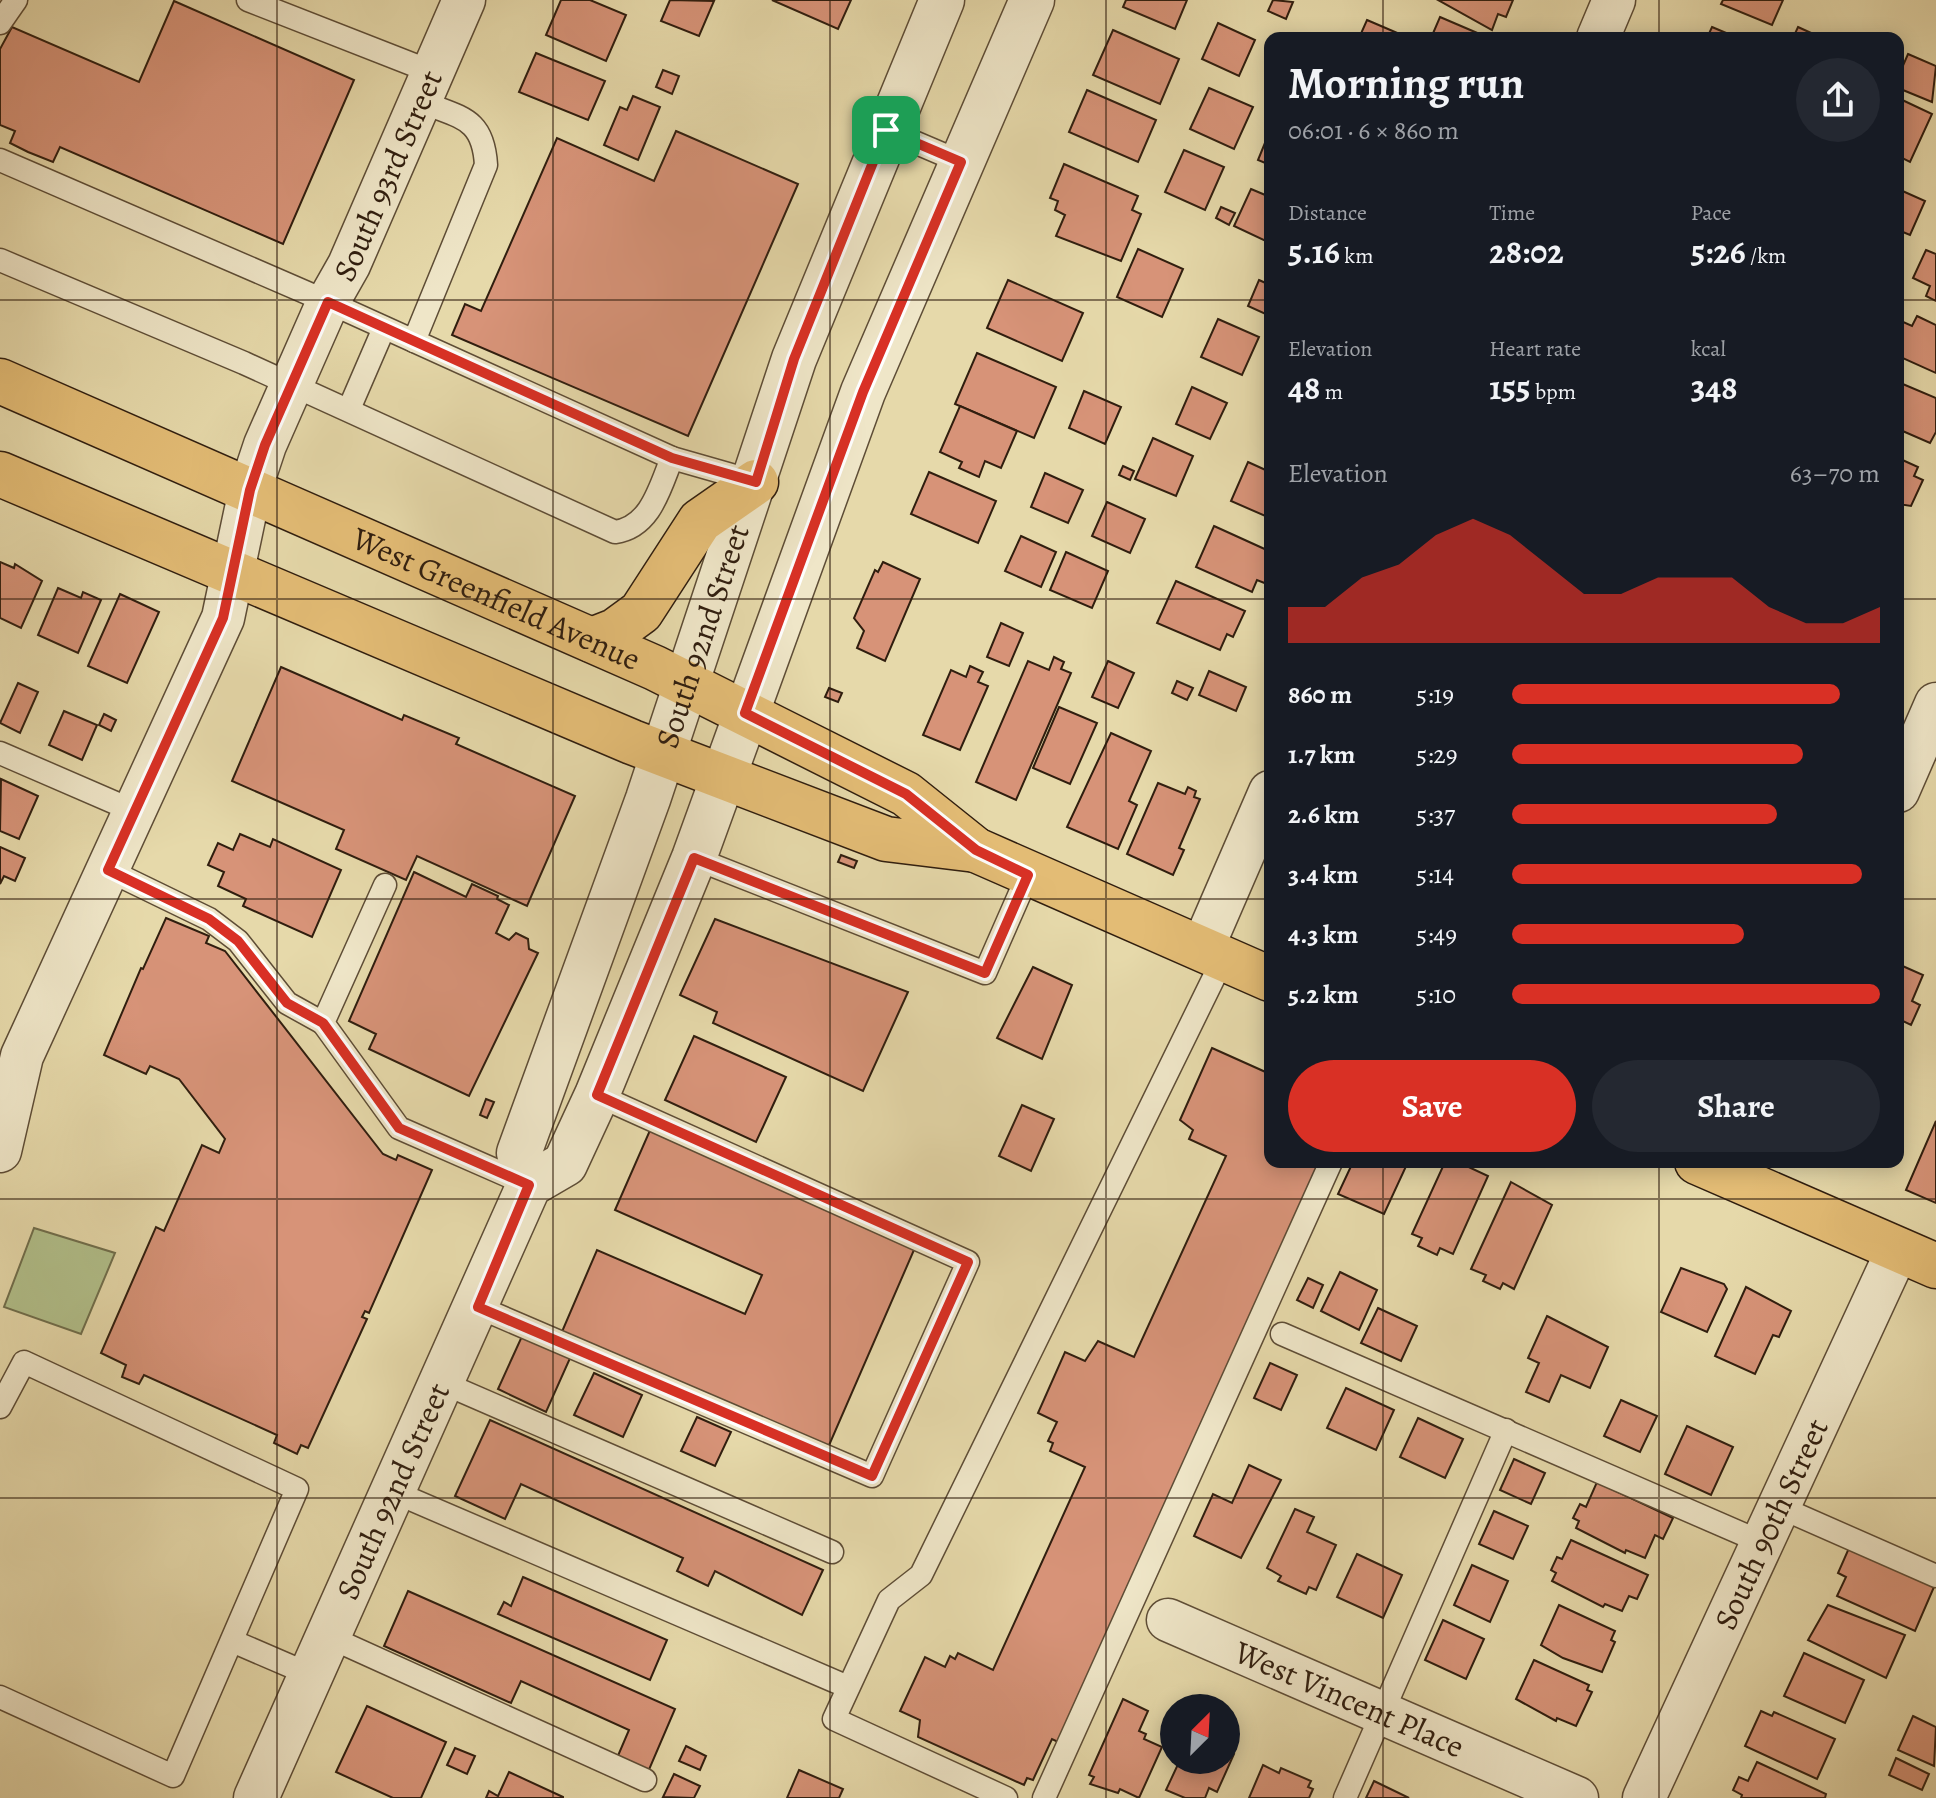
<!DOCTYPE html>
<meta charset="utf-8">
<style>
:root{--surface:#171b24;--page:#242831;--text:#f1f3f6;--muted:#9ea1a6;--accent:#d93025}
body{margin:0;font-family:Alegreya,serif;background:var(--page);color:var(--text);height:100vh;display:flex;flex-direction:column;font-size:30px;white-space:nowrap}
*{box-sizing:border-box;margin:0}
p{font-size:26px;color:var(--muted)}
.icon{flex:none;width:44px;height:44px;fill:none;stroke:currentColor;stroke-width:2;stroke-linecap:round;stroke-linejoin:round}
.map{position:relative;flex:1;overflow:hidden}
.sheet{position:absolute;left:1264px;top:32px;width:640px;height:1136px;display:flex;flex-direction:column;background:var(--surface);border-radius:16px;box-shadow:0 4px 20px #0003}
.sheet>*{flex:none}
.needle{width:52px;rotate:24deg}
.tools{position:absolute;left:1160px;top:1694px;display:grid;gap:16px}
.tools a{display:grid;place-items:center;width:80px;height:80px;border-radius:50%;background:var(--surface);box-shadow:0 4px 20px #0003;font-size:40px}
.pin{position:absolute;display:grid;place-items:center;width:68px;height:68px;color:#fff;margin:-34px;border-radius:16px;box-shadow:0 4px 12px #0006}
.round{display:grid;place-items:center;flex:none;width:84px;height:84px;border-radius:42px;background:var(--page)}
.head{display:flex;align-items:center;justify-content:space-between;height:136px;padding:0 24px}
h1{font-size:44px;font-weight:600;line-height:60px}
.figures{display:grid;grid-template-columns:repeat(3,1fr);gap:12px;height:136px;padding:8px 24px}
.figures div{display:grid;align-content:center}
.figures b{font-size:34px;font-weight:600}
.figures small{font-size:22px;font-weight:400}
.figures p{font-size:22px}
.chart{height:224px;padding:16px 24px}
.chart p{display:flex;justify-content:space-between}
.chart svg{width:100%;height:144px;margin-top:8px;fill:var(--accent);opacity:.7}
.cta{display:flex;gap:16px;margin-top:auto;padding:16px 24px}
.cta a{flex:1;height:92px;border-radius:48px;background:var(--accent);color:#fff;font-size:32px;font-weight:600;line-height:92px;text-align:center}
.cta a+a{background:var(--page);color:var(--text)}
ul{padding:0 24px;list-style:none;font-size:26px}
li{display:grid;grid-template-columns:128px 96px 1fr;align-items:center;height:60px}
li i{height:20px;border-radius:10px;background:var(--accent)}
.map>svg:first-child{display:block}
.green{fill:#b2c08b;stroke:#716f4d;stroke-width:2}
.building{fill:#d79378;stroke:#301e0f;stroke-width:2}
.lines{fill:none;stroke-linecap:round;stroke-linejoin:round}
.service-casing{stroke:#5e4d36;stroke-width:25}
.minor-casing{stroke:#5e4d36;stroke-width:45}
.tertiary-casing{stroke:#5e4d36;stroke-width:47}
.primary-casing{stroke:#301e0f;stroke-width:47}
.service{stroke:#efe6c8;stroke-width:22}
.minor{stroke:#efe6c8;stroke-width:42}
.tertiary{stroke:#efe6c8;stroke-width:44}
.primary{stroke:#e3bc75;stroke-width:44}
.route-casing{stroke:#fff;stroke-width:16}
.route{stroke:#d93025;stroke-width:10}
.grid{fill:none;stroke:#301e0f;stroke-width:2;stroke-opacity:0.55}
.labels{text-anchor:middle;stroke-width:6;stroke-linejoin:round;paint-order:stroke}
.street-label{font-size:32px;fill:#301e0f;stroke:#efe6c8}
</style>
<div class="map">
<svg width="1936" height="1798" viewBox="0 0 1936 1798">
<rect width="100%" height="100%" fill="#e6d9aa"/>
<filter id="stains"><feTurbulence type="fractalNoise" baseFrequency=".0025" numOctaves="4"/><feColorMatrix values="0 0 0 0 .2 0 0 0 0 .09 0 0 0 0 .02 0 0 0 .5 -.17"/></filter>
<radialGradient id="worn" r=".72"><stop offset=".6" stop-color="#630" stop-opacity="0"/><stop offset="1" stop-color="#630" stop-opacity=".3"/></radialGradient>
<polygon class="green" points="34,1228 115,1253 81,1334 4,1307"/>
<g class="building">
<polygon points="561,0 590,0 626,15 606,61 546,35"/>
<polygon points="670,0 714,1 699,36 661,21"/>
<polygon points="772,0 851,0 838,29"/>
<polygon points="1126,0 1187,0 1175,29 1123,7"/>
<polygon points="1273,0 1293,2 1286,19 1268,11"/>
<polygon points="1438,0 1513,0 1506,17 1498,14 1492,30"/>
<polygon points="1723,0 1783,0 1772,25 1721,4"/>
<polygon points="174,1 354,80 283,244 60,147 53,162 28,152 10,143 15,131 0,125 0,49 12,27 139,82"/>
<polygon points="1440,17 1489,38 1431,38"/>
<polygon points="1367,20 1402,35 1400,38 1359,38"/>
<polygon points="1218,23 1255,40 1239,76 1202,59"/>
<polygon points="1712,27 1738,38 1707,38"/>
<polygon points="1798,27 1822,38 1793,38"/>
<polygon points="1113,30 1179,59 1160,104 1093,75"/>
<polygon points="536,53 605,81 588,120 519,92"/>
<polygon points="1908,54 1936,66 1932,102 1898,88 1898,77"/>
<polygon points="663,70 679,76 672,94 656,87"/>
<polygon points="1209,88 1253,107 1234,149 1190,129"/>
<polygon points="1087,90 1156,120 1138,162 1069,132"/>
<polygon points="633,96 660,107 638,160 604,145 620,107 627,110"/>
<polygon points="1898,98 1932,114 1910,162 1898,156"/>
<polygon points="676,131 798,184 688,436 452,335 465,304 481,311 557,138 654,181"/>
<polygon points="1269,133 1270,134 1270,165 1258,160"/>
<polygon points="1184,150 1224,167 1205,210 1165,192"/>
<polygon points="1064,164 1138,196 1132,210 1141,214 1121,261 1056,236 1065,215 1055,210 1058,201 1050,198"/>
<polygon points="1251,189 1270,197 1270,243 1234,226"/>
<polygon points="1898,189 1925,201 1910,235 1898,230"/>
<polygon points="1221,207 1235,213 1229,225 1216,218"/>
<polygon points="1138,249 1183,269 1162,317 1117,297"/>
<polygon points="1926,250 1936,254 1936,301 1926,296 1930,286 1913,278"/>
<polygon points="1008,280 1083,313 1062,361 987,328"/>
<polygon points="1259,280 1270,285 1270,316 1248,306"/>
<polygon points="1917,316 1936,325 1936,373 1898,356 1901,321 1912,326"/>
<polygon points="1218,319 1259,337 1242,375 1201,357"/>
<polygon points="977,353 1056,387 1034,438 955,404"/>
<polygon points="1898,382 1936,398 1936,432 1930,443 1898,429"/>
<polygon points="1192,387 1227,403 1210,439 1176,424"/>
<polygon points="1084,391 1121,407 1105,444 1069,428"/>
<polygon points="960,406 1017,431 1001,468 985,461 979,477 959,468 962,462 940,452"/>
<polygon points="1153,438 1193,456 1176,496 1135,479"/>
<polygon points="1898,458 1918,467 1914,476 1923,480 1911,506 1898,504"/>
<polygon points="1248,462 1270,472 1270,518 1231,501"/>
<polygon points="1123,466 1134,471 1130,480 1119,475"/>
<polygon points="929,472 996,501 978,543 911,514"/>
<polygon points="1045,473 1083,490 1068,523 1031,507"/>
<polygon points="1107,502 1145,519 1130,553 1092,536"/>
<polygon points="1214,526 1269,551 1267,584 1257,580 1252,592 1196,567"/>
<polygon points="1021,536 1056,552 1041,587 1005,571"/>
<polygon points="1066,552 1108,571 1092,608 1050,590"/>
<polygon points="0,562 14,568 15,564 42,581 21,628 0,618"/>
<polygon points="883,562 920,579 885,661 857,648 864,631 854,618 875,570 878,572"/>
<polygon points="1176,581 1245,611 1233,637 1227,634 1220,650 1157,623"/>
<polygon points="58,588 81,598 83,592 101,600 78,653 38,635"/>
<polygon points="120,594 159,612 127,683 88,666"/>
<polygon points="1001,623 1023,633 1009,666 987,657"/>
<polygon points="1054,657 1064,662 1061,669 1071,673 1016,800 976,782 1028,661 1049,670"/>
<polygon points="1108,661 1134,673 1118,708 1092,697"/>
<polygon points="970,666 983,672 978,682 988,686 960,750 923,735 951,670 966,677"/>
<polygon points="281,667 402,720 404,715 459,738 456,744 575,796 527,906 417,856 406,880 336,849 344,830 232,781"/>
<polygon points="1209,671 1246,687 1236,711 1199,695"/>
<polygon points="1177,681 1193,688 1187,700 1172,693"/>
<polygon points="18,683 38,692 20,733 0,723"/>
<polygon points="829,688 842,693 838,702 825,697"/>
<polygon points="1059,707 1097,723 1070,784 1033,768"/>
<polygon points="64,711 97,725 82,760 49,745"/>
<polygon points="104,714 116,720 111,731 99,725"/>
<polygon points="1111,733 1151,751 1129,801 1137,805 1118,849 1067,827"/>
<polygon points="1,779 38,796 19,839 0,831"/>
<polygon points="1158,783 1185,794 1188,787 1196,791 1194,797 1200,799 1179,848 1184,850 1173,875 1127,854"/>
<polygon points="240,834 270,847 273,839 341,870 312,937 243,906 246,899 218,886 224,872 208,865 218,843 233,850"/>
<polygon points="0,847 25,858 15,881 4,876 0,884"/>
<polygon points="841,855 857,861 854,868 838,862"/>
<polygon points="414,872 466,897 472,884 498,896 497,899 509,905 496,933 509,940 516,933 528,939 529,949 538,953 469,1096 369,1049 376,1034 349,1021"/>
<polygon points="166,918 209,936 206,943 225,951 383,1154 396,1160 398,1155 432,1170 369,1313 365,1311 362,1317 367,1319 308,1448 301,1445 297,1454 274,1443 277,1435 144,1375 139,1384 122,1377 126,1365 101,1353 156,1227 164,1231 202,1145 219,1153 225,1139 179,1079 150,1066 146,1074 104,1055 141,968 143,969"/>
<polygon points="715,919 908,992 863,1091 713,1023 717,1012 680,995"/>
<polygon points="1898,964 1923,975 1912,1001 1920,1005 1911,1025 1903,1021 1899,1029"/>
<polygon points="1033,967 1072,985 1042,1059 997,1038"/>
<polygon points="694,1036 786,1077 756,1142 665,1100"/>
<polygon points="1212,1048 1270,1074 1270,1162 1323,1162 1058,1742 1052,1739 1033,1780 1027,1778 1024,1785 918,1737 920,1720 900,1711 925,1657 945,1667 950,1656 955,1659 958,1653 993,1670 1085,1467 1050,1451 1053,1443 1048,1441 1057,1422 1038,1413 1065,1352 1085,1361 1098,1341 1134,1357 1226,1156 1189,1139 1193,1130 1180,1120"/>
<polygon points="486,1099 494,1102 487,1118 480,1115"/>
<polygon points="1022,1105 1054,1119 1031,1171 999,1156"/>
<polygon points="1936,1121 1936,1203 1906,1190"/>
<polygon points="651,1128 917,1243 827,1450 561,1334 597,1250 745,1314 762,1275 615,1210"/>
<polygon points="1353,1162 1408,1162 1384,1214 1338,1194"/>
<polygon points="1445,1162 1458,1162 1488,1176 1453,1254 1440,1248 1437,1255 1418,1246 1422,1238 1412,1234"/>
<polygon points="1511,1182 1552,1205 1514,1289 1503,1283 1500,1289 1483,1281 1486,1275 1471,1269"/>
<polygon points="1681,1268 1724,1284 1727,1289 1707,1332 1661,1312"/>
<polygon points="1340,1272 1377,1290 1359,1330 1321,1311"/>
<polygon points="1308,1278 1323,1285 1313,1308 1297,1300"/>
<polygon points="1746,1287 1791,1311 1779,1337 1773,1335 1755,1374 1715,1356"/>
<polygon points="1378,1308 1417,1326 1401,1361 1361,1343"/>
<polygon points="1547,1316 1608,1347 1590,1388 1561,1375 1549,1402 1526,1392 1539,1363 1528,1358"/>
<polygon points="523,1334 571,1356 546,1412 498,1389"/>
<polygon points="1270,1363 1297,1375 1281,1410 1254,1398"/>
<polygon points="594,1373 642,1395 623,1437 574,1415"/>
<polygon points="1346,1388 1394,1410 1376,1450 1327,1428"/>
<polygon points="1621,1400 1657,1416 1640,1452 1604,1436"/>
<polygon points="697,1417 731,1432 715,1466 681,1451"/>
<polygon points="1418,1418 1463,1439 1445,1478 1400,1457"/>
<polygon points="490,1420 823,1570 802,1615 715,1571 708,1586 677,1571 683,1558 521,1484 505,1519 455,1496"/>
<polygon points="1687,1426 1733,1447 1711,1495 1665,1474"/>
<polygon points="1514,1459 1545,1473 1531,1504 1500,1490"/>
<polygon points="1249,1465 1281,1480 1241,1558 1194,1536 1213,1494 1232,1503"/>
<polygon points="1597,1482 1673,1518 1663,1539 1655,1535 1645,1558 1626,1550 1625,1553 1576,1528 1579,1521 1573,1518 1580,1504 1586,1507"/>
<polygon points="1295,1509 1314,1517 1307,1532 1336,1545 1316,1590 1309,1587 1306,1594 1278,1581 1281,1576 1267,1568"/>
<polygon points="1494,1511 1528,1526 1513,1559 1479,1544"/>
<polygon points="1571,1540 1648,1575 1637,1599 1629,1596 1622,1611 1605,1604 1603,1607 1552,1581 1556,1573 1551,1570 1557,1557 1562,1559"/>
<polygon points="1849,1548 1934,1587 1915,1631 1837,1596 1846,1577 1838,1573"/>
<polygon points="1357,1554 1402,1575 1383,1618 1337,1597"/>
<polygon points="1472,1565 1508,1581 1490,1622 1454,1605"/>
<polygon points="523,1577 667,1640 650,1680 498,1614 504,1602 511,1606"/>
<polygon points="408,1591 675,1709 648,1772 617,1758 629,1730 521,1681 511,1703 384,1646"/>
<polygon points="1559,1605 1615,1631 1611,1640 1615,1642 1602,1672 1563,1658 1541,1645"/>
<polygon points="1828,1605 1905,1635 1886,1678 1808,1640"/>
<polygon points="1443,1620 1484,1639 1466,1679 1425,1660"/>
<polygon points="1804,1653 1864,1680 1845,1723 1784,1696"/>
<polygon points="1534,1660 1589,1685 1587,1690 1592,1692 1576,1726 1557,1718 1556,1721 1516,1699"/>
<polygon points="1123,1699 1148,1711 1139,1731 1146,1734 1144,1739 1162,1747 1139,1798 1120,1789 1118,1793 1090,1784 1094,1777 1089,1775"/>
<polygon points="367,1706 446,1742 421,1798 393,1798 336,1772"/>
<polygon points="1761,1711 1772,1716 1774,1712 1835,1739 1817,1779 1745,1746"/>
<polygon points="1913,1716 1936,1727 1934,1766 1898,1750"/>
<polygon points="686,1746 706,1756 700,1770 679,1761"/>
<polygon points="455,1748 475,1756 467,1774 447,1765"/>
<polygon points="1226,1750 1234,1754 1217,1792 1209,1788 1205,1798 1185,1798 1166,1790 1180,1760 1226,1760"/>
<polygon points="1896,1758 1929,1774 1922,1790 1889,1775"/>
<polygon points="1757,1762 1826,1794 1825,1798 1741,1798 1742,1795 1733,1790 1739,1777 1748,1781"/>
<polygon points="1263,1765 1279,1773 1281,1768 1311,1781 1308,1787 1313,1789 1309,1798 1249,1798"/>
<polygon points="799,1770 843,1789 839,1798 787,1798"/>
<polygon points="509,1772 563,1797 563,1798 486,1798 489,1791 498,1796"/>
<polygon points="674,1774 700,1786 694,1798 663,1797"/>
<polygon points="1374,1781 1409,1798 1366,1798"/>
</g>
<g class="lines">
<defs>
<g id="service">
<polyline points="248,0 432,72"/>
<polyline points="0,23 16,0"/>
<polyline points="886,130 961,162"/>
<polyline points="0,160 328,302 672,458 756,482"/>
<path d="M0,260L244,363L615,532C651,527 660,487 672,458"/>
<path d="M414,341L486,165C483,116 459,118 420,101"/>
<polyline points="349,409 384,328"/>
<polyline points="0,753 134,811"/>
<polyline points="694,858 985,973 1028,875"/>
<polyline points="108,870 209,919 238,941 287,1003 323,1023"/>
<polyline points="385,885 323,1023 399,1128 529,1185"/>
<polyline points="478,1307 872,1476 968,1262 597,1095"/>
<polyline points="1282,1334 1761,1542"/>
<polyline points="443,1383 832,1552"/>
<polyline points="0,1407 24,1362 297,1489 173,1776 0,1697"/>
<polyline points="394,1492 848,1687"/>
<polyline points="1777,1506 1936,1576"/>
<polyline points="329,1637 645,1780"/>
<polyline points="232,1641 311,1675"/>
<polyline points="1006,1798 834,1719 889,1600 921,1575 1223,959"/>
<polyline points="1044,1798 1331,1162"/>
<polyline points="1345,1798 1506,1430"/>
</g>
<g id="minor">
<polyline points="1598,38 1614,0"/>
<polyline points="1898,791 1936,704"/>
<polyline points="1202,949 1270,792"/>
<path id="s1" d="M0,1151L22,1056L223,618L250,490L265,445L328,302L349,265L464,0"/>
<path id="s2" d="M1168,1620L1577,1798"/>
<path id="s3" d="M1644,1798L1898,1249"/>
</g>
<g id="tertiary">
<path id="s4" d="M529,1185L519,1153L648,799L794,359L942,0"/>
<path id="s5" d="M256,1798L529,1185L565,1164L597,1095L694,858L863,392L1032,0"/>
</g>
<g id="primary">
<path id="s6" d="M0,381L655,668L906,794L976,850L1270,979"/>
<polyline points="0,474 632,742 886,839 976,850"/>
<polyline points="592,640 615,631 641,612 700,521 756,482"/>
<polyline points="1697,1162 1936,1266"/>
</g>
</defs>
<use href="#service" class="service-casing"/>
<use href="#minor" class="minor-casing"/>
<use href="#tertiary" class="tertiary-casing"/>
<use href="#primary" class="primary-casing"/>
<use href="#service" class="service"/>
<use href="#minor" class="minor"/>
<use href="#tertiary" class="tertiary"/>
<use href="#primary" class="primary"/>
</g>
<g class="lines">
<defs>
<polygon id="route" points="886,130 961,162 863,392 745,713 906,794 976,850 1028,875 985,973 694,858 597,1095 968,1262 872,1476 478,1307 529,1185 399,1128 323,1023 287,1003 238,941 209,919 108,870 223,618 250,490 265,445 328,302 672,458 756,482 794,359"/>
</defs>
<use href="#route" class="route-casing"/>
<use href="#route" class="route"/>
</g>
<path class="grid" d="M277,0V1798M553,0V1798M830,0V1798M1106,0V1798M1383,0V38M1659,0V38M0,300H1270M1898,300H1936M0,599H1270M1898,599H1936M0,899H1270M1898,899H1936M1383,1162V1798M1659,1162V1798M0,1199H1936M0,1498H1936"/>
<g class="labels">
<g class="street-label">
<text dy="11" stroke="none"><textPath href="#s1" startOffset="1054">South 93rd Street</textPath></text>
<text dy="11" stroke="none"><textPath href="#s6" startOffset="542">West Greenfield Avenue</textPath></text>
<text dy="11" stroke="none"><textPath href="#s4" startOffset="582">South 92nd Street</textPath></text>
<text dy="11" stroke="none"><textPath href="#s5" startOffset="336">South 92nd Street</textPath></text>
<text dy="11" stroke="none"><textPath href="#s3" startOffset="302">South 90th Street</textPath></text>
<text dy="11" stroke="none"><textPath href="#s2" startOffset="198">West Vincent Place</textPath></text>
</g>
</g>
<rect width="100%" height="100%" filter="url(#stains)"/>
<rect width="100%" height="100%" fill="url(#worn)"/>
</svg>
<div class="tools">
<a><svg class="needle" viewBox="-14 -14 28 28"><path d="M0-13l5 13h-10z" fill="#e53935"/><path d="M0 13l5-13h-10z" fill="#9ea1a6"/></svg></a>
</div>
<div class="pin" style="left:886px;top:130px;background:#1e9e55"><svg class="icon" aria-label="arrive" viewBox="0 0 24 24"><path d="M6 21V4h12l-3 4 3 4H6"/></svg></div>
<section class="sheet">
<div class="head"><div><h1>Morning run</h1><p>06:01 · 6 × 860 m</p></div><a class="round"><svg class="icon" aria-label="share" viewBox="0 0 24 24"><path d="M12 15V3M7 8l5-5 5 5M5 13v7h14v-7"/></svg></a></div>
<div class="figures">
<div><p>Distance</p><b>5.16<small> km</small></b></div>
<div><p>Time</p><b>28:02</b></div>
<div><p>Pace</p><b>5:26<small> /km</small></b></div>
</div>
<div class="figures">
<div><p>Elevation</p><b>48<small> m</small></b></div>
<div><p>Heart rate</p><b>155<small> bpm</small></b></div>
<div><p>kcal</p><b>348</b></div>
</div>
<div class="chart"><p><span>Elevation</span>63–70 m</p>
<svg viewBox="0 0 160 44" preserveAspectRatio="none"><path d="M0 44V33L10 33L20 24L30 20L40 11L50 6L60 11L70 20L80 29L90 29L100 24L110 24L120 24L130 33L140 38L150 38L160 33V44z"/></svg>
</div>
<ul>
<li><b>860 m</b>5:19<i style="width:89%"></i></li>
<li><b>1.7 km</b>5:29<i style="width:79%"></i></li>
<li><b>2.6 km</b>5:37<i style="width:72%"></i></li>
<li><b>3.4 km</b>5:14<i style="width:95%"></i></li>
<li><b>4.3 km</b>5:49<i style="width:63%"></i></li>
<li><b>5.2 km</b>5:10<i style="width:100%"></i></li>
</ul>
<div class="cta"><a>Save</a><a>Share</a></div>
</section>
</div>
